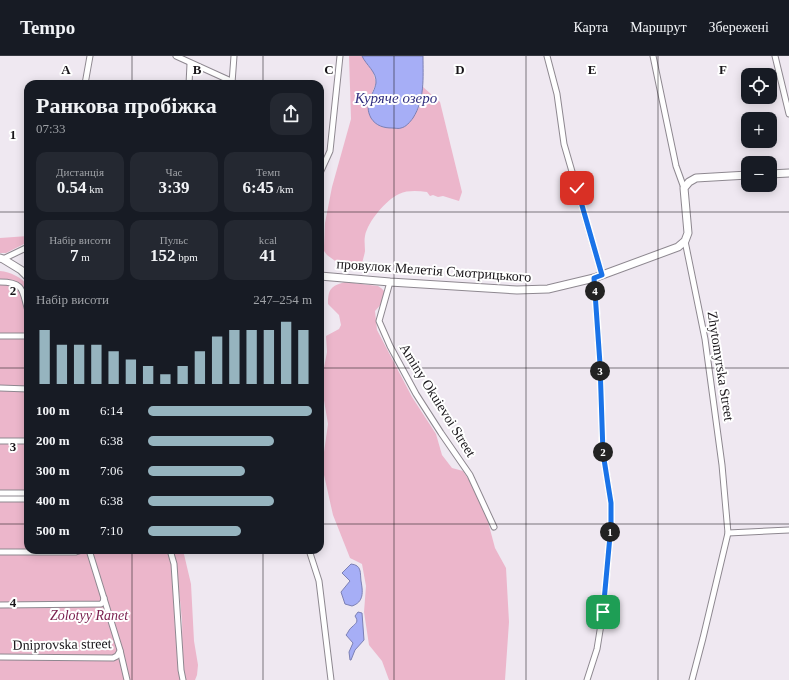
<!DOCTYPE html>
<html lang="uk">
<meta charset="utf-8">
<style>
:root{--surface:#171b24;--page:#242831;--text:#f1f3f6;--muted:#9ea1a6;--line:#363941;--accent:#96b4bf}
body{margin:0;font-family:"Times New Roman",serif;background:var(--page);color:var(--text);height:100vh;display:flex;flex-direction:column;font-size:15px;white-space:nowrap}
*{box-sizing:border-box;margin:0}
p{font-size:13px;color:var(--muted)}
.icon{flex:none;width:22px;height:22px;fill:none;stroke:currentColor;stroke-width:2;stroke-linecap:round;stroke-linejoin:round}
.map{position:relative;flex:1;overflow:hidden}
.drawer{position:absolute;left:24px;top:24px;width:300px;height:474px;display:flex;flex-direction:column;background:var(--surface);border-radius:12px;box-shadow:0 2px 10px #0003}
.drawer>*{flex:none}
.buttons{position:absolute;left:741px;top:12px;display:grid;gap:8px}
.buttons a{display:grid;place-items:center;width:36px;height:36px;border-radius:8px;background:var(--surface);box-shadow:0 2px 10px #0003;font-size:20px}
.pin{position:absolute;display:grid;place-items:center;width:34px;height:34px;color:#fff;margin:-17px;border-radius:8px;box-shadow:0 2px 6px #0006}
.km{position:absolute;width:20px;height:20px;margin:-10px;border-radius:50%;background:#222;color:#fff;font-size:11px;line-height:20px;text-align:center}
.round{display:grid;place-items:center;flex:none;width:42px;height:42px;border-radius:12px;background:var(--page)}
.headline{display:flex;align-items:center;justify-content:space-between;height:68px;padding:0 12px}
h1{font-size:22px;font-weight:800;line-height:30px}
.metrics{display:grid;grid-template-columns:repeat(3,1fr);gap:6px;height:68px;padding:4px 12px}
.metrics div{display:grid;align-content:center;border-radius:10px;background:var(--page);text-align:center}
.metrics b{font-size:17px;font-weight:800}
.metrics small{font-size:11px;font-weight:400}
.metrics p{font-size:11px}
.chart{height:112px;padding:8px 12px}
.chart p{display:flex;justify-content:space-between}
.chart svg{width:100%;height:72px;margin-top:4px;stroke:var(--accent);stroke-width:6}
ul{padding:0 12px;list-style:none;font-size:13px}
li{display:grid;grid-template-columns:64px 48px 1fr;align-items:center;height:30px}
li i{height:10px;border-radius:5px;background:var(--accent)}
header{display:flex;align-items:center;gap:24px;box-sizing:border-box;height:56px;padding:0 20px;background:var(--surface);border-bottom:1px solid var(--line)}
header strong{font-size:19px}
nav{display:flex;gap:22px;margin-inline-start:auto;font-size:14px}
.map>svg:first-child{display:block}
.green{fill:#ecb6cb}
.water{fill:#a6aef6;stroke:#7c80b4}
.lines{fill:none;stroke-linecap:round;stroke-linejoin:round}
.street-casing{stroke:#8e8890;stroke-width:7}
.secondary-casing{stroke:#8e8890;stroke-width:9}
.street{stroke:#fff;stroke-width:5}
.secondary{stroke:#fff;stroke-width:7}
.route-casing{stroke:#fff;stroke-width:8}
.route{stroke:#1a73e8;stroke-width:5}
.grid{fill:none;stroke:#19161a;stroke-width:1;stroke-opacity:0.55}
.labels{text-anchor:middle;stroke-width:4;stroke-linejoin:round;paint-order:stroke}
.street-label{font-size:14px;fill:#19161a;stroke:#fff}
.park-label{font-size:14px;font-style:italic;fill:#7a1f4e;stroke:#fff}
.water-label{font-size:15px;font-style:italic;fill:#323081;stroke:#fff}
.grid-label{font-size:13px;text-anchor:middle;font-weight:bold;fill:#19161a;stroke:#fff;stroke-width:4;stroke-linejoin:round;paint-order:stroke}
</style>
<header>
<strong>Tempo</strong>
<nav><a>Карта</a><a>Маршрут</a><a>Збережені</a></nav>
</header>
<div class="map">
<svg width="789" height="624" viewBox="0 0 789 624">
<rect width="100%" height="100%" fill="#efe8f1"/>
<g class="green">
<path d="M349,0H362L373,16L376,27L371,39L409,67L420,50L423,31L440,46L462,136L459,145L443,140L438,141L433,139L430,140L427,136C418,135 408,134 399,138C386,144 368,165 365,180C364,185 365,190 365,195C364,202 361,207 362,213L352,211L338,207L327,199L324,195V190L325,167L332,131L351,63Z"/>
<polygon points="28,180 28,186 6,197 0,197 0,182"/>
<path d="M0,215C11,216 20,221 28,229V494H168L172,509L175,573L181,624H0Z"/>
<path d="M345,226L378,230C392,238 383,246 375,255L377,274L412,341L436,378L442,399L452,412L463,415L476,435L487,462L495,492L506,512L509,566L505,624H389L382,605L369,589L364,556L366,530L362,508L350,502L333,459L322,410L328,368L321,327L327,296L326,280L339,273L341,269L339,259L328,248C328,233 331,230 345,226Z"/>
<path d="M173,494H183L191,528L194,585L198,609L197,619L195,624H185C180,605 183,585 182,565C180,541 177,517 173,494Z"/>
</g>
<g class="water">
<path d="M362,0H423C423,22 425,43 413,62C410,66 406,71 401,72C399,73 395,72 392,72C384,72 376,70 371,62C363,47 374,39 376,27C377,16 366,9 362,0Z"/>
<path d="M351,508C362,509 360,517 361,525C363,536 364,546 352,550L345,548L341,536L350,525L342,517Z"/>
<path d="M358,556L362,557L364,584L355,594L351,604H350L349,596L353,587L346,579C348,577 349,573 352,571C356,567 359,566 355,560Z"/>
</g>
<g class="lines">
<defs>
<g id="street">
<polyline points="176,0 231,25"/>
<polyline points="547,0 557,38 564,88 602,219"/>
<polyline points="653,0 676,110 684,132"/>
<polyline points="775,0 789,58"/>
<polyline points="232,27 234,0"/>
<polyline points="85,28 90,0"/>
<polyline points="189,28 190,8"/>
<polyline points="320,117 330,95 340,0"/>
<polyline points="685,185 705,283 722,409 728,477 703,582 692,624"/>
<polyline points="3,203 28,191"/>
<path d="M0,226C25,226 22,235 28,255"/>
<polyline points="390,226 379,265 390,290 416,338 441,377 470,419 494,471"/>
<polyline points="0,280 28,280"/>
<polyline points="0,332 28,333"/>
<polyline points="0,385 28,385"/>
<polyline points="0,437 28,437"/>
<polyline points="0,443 28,443"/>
<polyline points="728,477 789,474"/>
<polyline points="89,494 120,594 127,624"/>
<polyline points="170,494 174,508 181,614 183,624"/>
<polyline points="309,494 319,525 331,624"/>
<polyline points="0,496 76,496 82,494"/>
<polyline points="0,549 101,548 103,546 104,542"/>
<polyline points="0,601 113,602 117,600 120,595"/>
<polyline points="587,624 597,593 603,556 611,469 611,447 603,397 600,308 594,222"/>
</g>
<g id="secondary">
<polyline points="770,118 789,117"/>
<polyline points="0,202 3,203 21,214 28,221"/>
<polyline points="320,220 390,226 517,234 548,233 594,222 678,191 685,185 688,177 684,132 689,126 696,122 748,119"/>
</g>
</defs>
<use href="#street" class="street-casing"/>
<use href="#secondary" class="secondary-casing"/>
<use href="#street" class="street"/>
<use href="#secondary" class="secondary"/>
</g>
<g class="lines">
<defs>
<polyline id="route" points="577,132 602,219 594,222 600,308 603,397 611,447 611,469 603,556"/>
</defs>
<use href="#route" class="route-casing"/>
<use href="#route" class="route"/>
</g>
<path class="grid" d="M132,0V28M263,0V28M394,0V624M526,0V624M658,0V624M0,156H28M320,156H789M0,312H28M320,312H789M0,468H28M320,468H789M132,494V624M263,494V624"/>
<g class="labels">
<g class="street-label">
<text transform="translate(434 214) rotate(4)" y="5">провулок Мелетія Смотрицького</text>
<text transform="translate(721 310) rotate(81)" y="5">Zhytomyrska Street</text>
<text transform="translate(438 344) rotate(58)" y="5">Aminy Okuievoi Street</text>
<text transform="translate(62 588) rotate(-1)" y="5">Dniprovska street</text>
</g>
<g class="park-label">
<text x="89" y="564">Zolotyy Ranet</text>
</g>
<g class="water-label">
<text x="396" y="47">Куряче озеро</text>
</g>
</g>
<g class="grid-label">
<text x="66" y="18">A</text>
<text x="197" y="18">B</text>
<text x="329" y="18">C</text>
<text x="460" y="18">D</text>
<text x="592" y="18">E</text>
<text x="723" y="18">F</text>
<text x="13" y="83">1</text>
<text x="13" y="239">2</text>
<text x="13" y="395">3</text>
<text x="13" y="551">4</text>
</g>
</svg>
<div class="buttons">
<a><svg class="icon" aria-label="locate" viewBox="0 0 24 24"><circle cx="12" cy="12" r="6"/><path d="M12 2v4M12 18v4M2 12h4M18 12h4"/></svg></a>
<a>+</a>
<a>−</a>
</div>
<div class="pin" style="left:603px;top:556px;background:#1e9e55"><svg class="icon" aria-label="arrive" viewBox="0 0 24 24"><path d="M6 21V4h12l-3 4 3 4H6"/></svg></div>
<div class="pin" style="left:577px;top:132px;background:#d93025"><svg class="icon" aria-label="check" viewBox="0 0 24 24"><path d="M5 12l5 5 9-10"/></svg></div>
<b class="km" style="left:610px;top:476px">1</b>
<b class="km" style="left:603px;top:396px">2</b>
<b class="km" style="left:600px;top:315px">3</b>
<b class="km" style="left:595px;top:235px">4</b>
<section class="drawer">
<div class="headline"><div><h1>Ранкова пробіжка</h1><p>07:33</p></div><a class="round"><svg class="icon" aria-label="share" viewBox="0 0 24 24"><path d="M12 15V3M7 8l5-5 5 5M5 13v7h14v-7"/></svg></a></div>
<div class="metrics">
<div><p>Дистанція</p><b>0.54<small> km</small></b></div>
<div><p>Час</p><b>3:39</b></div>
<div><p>Темп</p><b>6:45<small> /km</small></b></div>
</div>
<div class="metrics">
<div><p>Набір висоти</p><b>7<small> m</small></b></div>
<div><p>Пульс</p><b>152<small> bpm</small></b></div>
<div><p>kcal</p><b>41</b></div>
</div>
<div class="chart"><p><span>Набір висоти</span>247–254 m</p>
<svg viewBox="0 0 160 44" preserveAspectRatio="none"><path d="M5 44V11M15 44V20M25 44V20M35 44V20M45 44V24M55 44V29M65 44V33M75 44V38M85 44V33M95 44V24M105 44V15M115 44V11M125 44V11M135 44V11M145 44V6M155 44V11"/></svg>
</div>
<ul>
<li><b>100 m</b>6:14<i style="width:100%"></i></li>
<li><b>200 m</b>6:38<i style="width:77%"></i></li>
<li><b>300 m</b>7:06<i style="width:59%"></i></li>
<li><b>400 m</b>6:38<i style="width:77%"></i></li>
<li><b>500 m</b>7:10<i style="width:57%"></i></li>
</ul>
</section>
</div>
